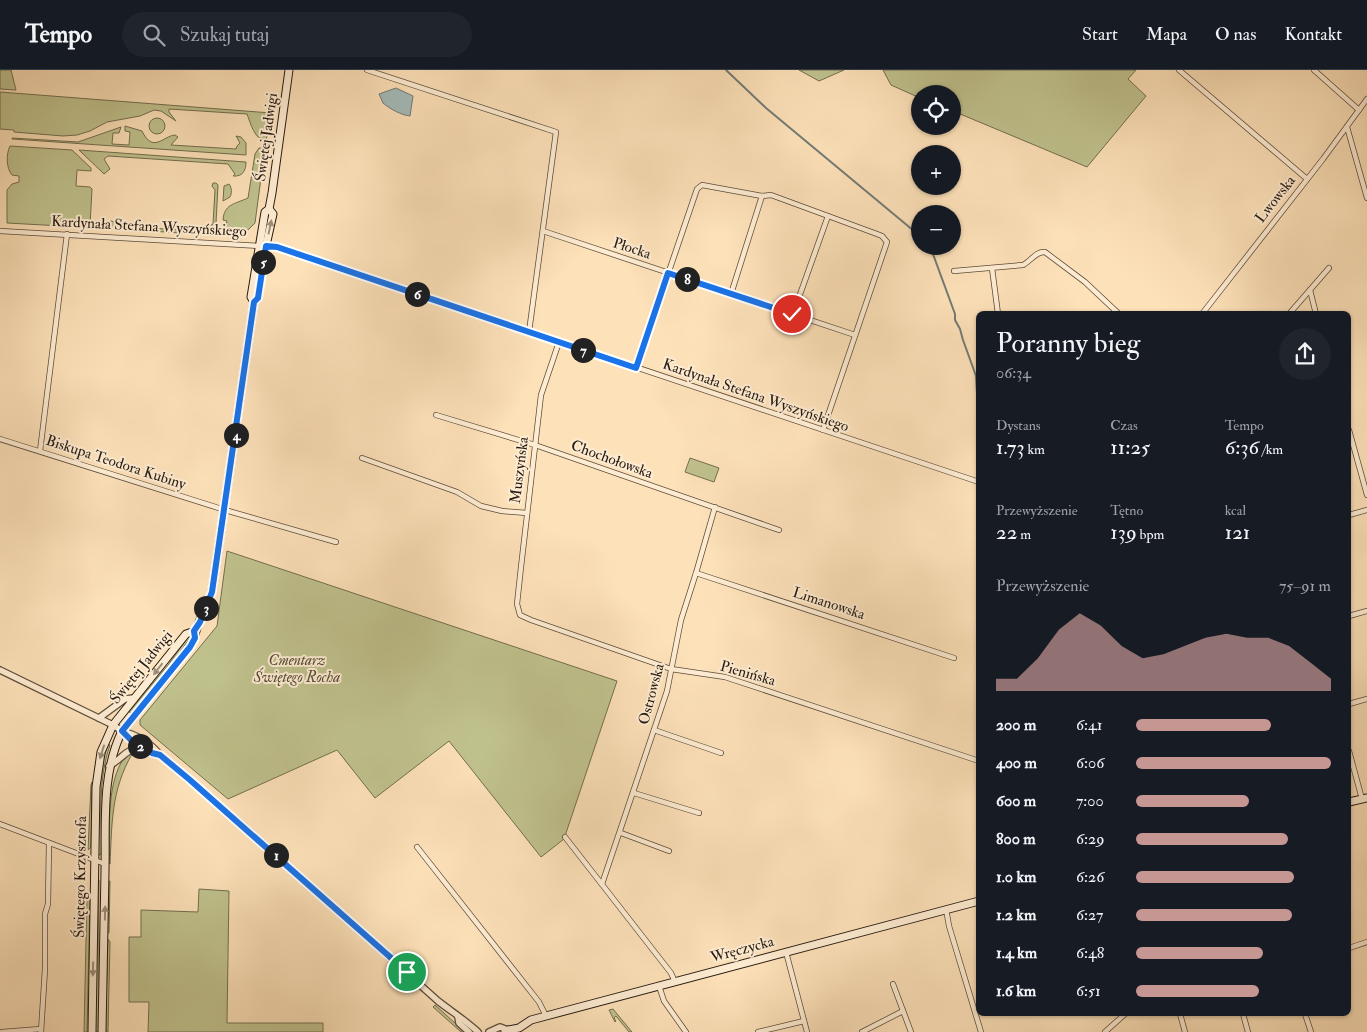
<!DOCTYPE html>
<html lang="pl">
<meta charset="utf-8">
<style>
:root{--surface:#171b24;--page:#20242c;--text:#f1f3f6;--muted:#9ea1a6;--line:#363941;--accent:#c59692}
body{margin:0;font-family:"IM FELL Double Pica",serif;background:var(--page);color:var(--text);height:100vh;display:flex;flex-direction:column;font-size:19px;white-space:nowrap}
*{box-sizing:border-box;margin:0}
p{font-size:16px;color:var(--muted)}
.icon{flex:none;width:28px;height:28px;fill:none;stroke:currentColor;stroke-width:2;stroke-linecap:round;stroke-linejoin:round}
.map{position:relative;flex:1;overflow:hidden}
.sheet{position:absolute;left:976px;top:241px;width:375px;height:705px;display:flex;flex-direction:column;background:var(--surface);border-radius:8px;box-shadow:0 1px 4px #0004}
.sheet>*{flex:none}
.buttons{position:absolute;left:911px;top:15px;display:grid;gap:10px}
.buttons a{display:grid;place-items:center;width:50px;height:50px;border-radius:50%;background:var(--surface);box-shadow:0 1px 4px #0004;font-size:25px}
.pin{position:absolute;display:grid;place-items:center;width:42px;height:42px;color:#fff;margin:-21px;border:2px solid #fff;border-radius:50%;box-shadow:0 1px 5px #0007}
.km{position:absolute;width:25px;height:25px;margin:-12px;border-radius:50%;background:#222;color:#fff;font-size:14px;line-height:25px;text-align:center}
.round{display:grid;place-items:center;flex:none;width:52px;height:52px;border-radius:26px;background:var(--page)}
.overview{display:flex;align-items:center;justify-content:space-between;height:85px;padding:0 20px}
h1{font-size:28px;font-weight:600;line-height:38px}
.metrics{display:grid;grid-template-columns:repeat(3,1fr);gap:8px;height:85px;padding:5px 20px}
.metrics div{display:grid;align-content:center}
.metrics b{font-size:21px;font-weight:600}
.metrics small{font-size:14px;font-weight:400}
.metrics p{font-size:14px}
.chart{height:140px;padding:10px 20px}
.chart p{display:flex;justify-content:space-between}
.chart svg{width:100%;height:90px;margin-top:5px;fill:var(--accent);opacity:.7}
ul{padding:0 20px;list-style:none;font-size:16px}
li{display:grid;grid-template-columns:80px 60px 1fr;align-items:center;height:38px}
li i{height:12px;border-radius:6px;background:var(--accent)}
header{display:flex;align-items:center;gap:30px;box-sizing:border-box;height:70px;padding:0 25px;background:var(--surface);border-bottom:1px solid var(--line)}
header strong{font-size:24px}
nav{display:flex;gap:28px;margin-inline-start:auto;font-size:18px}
.search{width:350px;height:45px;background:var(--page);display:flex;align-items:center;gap:12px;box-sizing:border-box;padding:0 18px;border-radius:28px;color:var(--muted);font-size:19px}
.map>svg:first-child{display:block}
.green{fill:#c0c28e;stroke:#736e50}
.water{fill:#a4bbba;stroke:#727b76}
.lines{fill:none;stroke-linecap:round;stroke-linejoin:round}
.stream{stroke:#727b76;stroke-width:2}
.minor-casing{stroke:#5c4c3b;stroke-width:6}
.tertiary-casing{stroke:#5c4c3b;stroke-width:8}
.secondary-casing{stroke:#261a11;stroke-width:9}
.minor{stroke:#feecd2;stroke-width:4.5}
.tertiary{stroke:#feecd2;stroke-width:5.5}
.secondary{stroke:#feecd2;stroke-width:7}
.oneway{fill:#9d8e7b}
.route-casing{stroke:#fff;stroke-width:10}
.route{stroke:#1a73e8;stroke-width:6}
.labels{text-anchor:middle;stroke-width:4;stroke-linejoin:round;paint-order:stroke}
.street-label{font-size:15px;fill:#261a11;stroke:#feecd2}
.park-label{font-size:15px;font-style:italic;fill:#544c36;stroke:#feecd2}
</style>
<header>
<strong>Tempo</strong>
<div class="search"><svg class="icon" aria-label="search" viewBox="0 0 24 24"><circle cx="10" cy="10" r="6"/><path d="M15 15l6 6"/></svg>Szukaj tutaj</div>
<nav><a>Start</a><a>Mapa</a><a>O nas</a><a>Kontakt</a></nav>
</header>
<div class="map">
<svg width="1367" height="962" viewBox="0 0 1367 962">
<rect width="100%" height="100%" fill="#fde1b9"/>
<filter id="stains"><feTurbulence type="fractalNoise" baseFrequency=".004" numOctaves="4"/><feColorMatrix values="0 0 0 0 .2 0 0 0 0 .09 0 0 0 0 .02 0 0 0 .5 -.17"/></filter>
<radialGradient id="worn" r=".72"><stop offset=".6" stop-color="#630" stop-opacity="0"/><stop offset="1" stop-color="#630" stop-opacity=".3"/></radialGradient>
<g class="green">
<polygon points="0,0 11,0 16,20 0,19"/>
<polygon points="799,0 844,0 819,11"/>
<polygon points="883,0 1136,0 1128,9 1146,26 1087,97 953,41 952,24 920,24 920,28 891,15"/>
<path d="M0,22L271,43L266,71C254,69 251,54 247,44L169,39V42L176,51L161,41L154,40L140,46L107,52L90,61L77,65L63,66L14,62V60L0,59Z"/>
<circle cx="157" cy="56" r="8"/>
<path d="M125,56L142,61C153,84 163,66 175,65L178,67L171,75L236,79L237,76L240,73L236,66L241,67L246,73V85L12,69V68L78,72L121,57L119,63H113L112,74L129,75L130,62L125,61Z"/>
<path d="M10,76L72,80L91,98V101L77,100L76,116L90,117L92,119L90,156L98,158L7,153V120L12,114L19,112V106L12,105C6,98 6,84 10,76Z"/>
<path d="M259,78H265L255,153L243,165H228L222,154H226L227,151L223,150C224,134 235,134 248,128L255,84Z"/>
<path d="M79,80L246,92C246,100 243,107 233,106L235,104L228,94L108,86L104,89L110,99L104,104Z"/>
<polygon points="213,113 216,113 218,115 216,153 210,165 106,158 108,152 111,151 130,157 200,161 213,154 215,120 212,116"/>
<path d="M229,114C232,118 232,123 230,127L223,131L224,116Z"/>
<polygon points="690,388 719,398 714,412 685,402"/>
<polygon points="227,481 617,611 564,769 541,787 449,671 375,728 337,680 228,729 140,655 140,650 217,556"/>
<polygon points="191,563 194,564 183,581 132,643 129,642 168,595"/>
<path d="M108,674L110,675C98,710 101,745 102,781L100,785H97C98,747 96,710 108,674Z"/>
<path d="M129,682L132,684C111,721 112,753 110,794L109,792C110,760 105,706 129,682Z"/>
<polygon points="92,712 91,777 88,780 91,715"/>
<path d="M97,810H99C98,861 100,911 99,962H94Z"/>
<polygon points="109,811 110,811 109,863 107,863"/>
<polygon points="199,819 229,821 227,953 323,953 323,962 148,962 149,932 129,932 129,867 141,867 141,840 198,842"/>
<polygon points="87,824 90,827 87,962 84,962"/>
<polygon points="108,869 110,872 108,962 105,962"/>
<polygon points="435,935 465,962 461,962 433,937"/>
<polygon points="613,939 632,962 629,962 616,946 614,948 616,951 615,952 609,940"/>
</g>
<path class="water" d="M396,18L413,26L410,46C401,45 390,39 383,33L379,24Z"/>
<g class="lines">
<g class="stream">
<polyline points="726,0 766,38 920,166"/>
<polyline points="930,176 955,244 955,250 960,259 963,270 976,306 979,358"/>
</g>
<defs>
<g id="minor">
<polyline points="367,0 556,62 529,262"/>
<polyline points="1179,0 1307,109"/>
<polyline points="1314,0 1359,40"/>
<polyline points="1347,57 1367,128"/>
<polyline points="0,161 277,177 979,412"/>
<polyline points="543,161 855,265"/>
<polyline points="992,198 998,244"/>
<path d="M954,201L1023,195C1031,191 1036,181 1045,182L1085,212L1119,244"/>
<polyline points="1310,220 1316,244"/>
<polyline points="731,224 762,126"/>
<polyline points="793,244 828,146"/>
<polyline points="1202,244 1323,89 1367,29"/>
<polyline points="1289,244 1329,198"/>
<polyline points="559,272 541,325 521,497 517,534 520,545 531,550 671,599 725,607 979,691"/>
<polyline points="636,298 697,119 702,115 762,126 771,125 877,164 882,166 887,172 823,360"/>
<polyline points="436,345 535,375 779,460"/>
<polyline points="1349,360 1367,425"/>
<polyline points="0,369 225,440 336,472"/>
<polyline points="40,381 67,164"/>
<polyline points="362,388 457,422 481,436 502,441 527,443"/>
<polyline points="1349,445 1367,440"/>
<polyline points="696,503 954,588"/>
<polyline points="1349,546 1367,541"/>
<polyline points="1349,634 1367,629"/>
<polyline points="654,660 721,683"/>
<polyline points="1349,681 1362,729"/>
<polyline points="634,723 699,743"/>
<polyline points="0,754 105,794"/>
<polyline points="621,763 669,781"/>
<polyline points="565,767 671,903 675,912"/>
<polyline points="417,777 539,932 546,946"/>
<polyline points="602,814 667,621 681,550 696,503 715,437"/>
<polyline points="946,839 949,856 981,962"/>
<polyline points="1349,878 1367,872"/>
<polyline points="786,882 807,962"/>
<polyline points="893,914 911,962"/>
<polyline points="659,916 664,931 686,962"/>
<polyline points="1180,944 1185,962"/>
<polyline points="1243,944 1248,962"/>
<polyline points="1305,944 1311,962"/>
<polyline points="2,962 41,959"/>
<polyline points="41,962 45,899 45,844 48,834 49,773"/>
<polyline points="758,962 804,951"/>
<polyline points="862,962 903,941"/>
<polyline points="1105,962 1125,944"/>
</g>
<g id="tertiary">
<path d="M0,600L113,655C129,665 141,680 160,685"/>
<polyline points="99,648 125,629 134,628"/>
<path d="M122,661C137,665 150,672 160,685L242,755L438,931C452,942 465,950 478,962"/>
<path d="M109,696C122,689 125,680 140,676"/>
<polyline points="458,947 459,953 469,962"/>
<polyline points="489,962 500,957 508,960"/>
</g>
<g id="secondary">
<polyline points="254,232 251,227 265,142 269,139 272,123 289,0"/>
<polyline points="1349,732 1367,728"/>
<polyline points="92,962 96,717 101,682 113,655 186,564 195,561"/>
<path d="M102,962C103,908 104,854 105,801C106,754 101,704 122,661L179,591L195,568C194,558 208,535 212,522L254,232L258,228L263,189L273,144L269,139"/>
<polyline points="505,962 508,960 519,958 531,950 979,831"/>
</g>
</defs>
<use href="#minor" class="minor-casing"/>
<use href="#tertiary" class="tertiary-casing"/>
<use href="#secondary" class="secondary-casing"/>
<use href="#minor" class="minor"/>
<use href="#tertiary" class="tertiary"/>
<use href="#secondary" class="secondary"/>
</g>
<defs><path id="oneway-solid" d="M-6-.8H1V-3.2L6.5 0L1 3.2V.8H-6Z" transform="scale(1.25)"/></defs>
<g class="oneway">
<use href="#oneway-solid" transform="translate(270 157) rotate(-78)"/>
<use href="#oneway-solid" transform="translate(158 599) rotate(128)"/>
<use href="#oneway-solid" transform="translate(102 682) rotate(107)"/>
<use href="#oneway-solid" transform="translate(105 843) rotate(-89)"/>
<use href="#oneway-solid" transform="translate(93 899) rotate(91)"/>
</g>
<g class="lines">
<defs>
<polyline id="route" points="407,902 190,710 160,685 152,683 131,670 122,661 190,577 195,568 194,561 200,552 212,522 254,232 258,228 266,176 277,177 636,298 668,203 792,244"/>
</defs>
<use href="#route" class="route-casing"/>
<use href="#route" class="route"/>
</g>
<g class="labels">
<g class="street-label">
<text transform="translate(266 67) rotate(-82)" y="5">Świętej Jadwigi</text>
<text transform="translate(1275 129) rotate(-52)" y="5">Lwowska</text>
<text transform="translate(149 156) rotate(3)" y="5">Kardynała Stefana Wyszyńskiego</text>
<text transform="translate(632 178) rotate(18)" y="5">Płocka</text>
<text transform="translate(756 325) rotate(19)" y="5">Kardynała Stefana Wyszyńskiego</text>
<text transform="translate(612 389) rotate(20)" y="5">Chochołowska</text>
<text transform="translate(116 392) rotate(18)" y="5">Biskupa Teodora Kubiny</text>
<text transform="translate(519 400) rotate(-83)" y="5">Muszyńska</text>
<text transform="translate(829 533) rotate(18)" y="5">Limanowska</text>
<text transform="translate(141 597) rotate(-51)" y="5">Świętej Jadwigi</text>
<text transform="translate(748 603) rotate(16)" y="5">Pienińska</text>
<text transform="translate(651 624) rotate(-75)" y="5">Ostrowska</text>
<text transform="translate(80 807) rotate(-89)" y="5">Świętego Krzysztofa</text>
<text transform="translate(742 879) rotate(-15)" y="5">Wręczycka</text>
</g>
<g class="park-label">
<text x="297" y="595">Cmentarz<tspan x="297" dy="17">Świętego Rocha</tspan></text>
</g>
</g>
<rect width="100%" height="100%" filter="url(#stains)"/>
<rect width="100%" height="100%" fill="url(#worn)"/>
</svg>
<div class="buttons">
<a><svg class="icon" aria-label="locate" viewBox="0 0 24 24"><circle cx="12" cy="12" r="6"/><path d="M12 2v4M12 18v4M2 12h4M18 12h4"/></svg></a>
<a>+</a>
<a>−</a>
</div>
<div class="pin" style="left:407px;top:902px;background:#1e9e55"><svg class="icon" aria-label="arrive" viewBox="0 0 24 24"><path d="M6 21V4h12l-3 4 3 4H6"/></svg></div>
<div class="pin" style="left:792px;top:244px;background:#d93025"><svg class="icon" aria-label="check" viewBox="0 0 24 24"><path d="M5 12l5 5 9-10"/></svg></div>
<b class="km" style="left:276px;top:785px">1</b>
<b class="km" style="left:140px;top:676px">2</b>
<b class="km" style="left:206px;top:538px">3</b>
<b class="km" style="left:236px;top:365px">4</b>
<b class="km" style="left:263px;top:192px">5</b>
<b class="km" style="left:417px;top:224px">6</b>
<b class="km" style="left:583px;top:280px">7</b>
<b class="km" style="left:687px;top:209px">8</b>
<section class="sheet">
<div class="overview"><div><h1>Poranny bieg</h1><p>06:34</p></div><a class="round"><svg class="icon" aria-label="share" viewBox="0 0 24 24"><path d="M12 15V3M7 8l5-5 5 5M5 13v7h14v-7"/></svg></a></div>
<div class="metrics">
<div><p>Dystans</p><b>1.73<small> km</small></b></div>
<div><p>Czas</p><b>11:25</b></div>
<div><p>Tempo</p><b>6:36<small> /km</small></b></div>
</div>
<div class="metrics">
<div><p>Przewyższenie</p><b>22<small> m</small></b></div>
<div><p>Tętno</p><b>139<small> bpm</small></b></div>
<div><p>kcal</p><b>121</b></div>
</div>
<div class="chart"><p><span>Przewyższenie</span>75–91 m</p>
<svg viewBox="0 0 160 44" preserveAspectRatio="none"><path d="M0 44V38L10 38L20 28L30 14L40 6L50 12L60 22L70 28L80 26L90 22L100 18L110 16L120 18L130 18L140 22L150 30L160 38V44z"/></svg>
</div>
<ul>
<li><b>200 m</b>6:41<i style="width:69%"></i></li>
<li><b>400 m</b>6:06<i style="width:100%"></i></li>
<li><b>600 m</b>7:00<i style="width:58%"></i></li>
<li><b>800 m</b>6:29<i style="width:78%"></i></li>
<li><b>1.0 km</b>6:26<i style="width:81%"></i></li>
<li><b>1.2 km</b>6:27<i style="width:80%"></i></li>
<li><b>1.4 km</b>6:48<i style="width:65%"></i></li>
<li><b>1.6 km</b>6:51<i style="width:63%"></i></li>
</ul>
</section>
</div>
